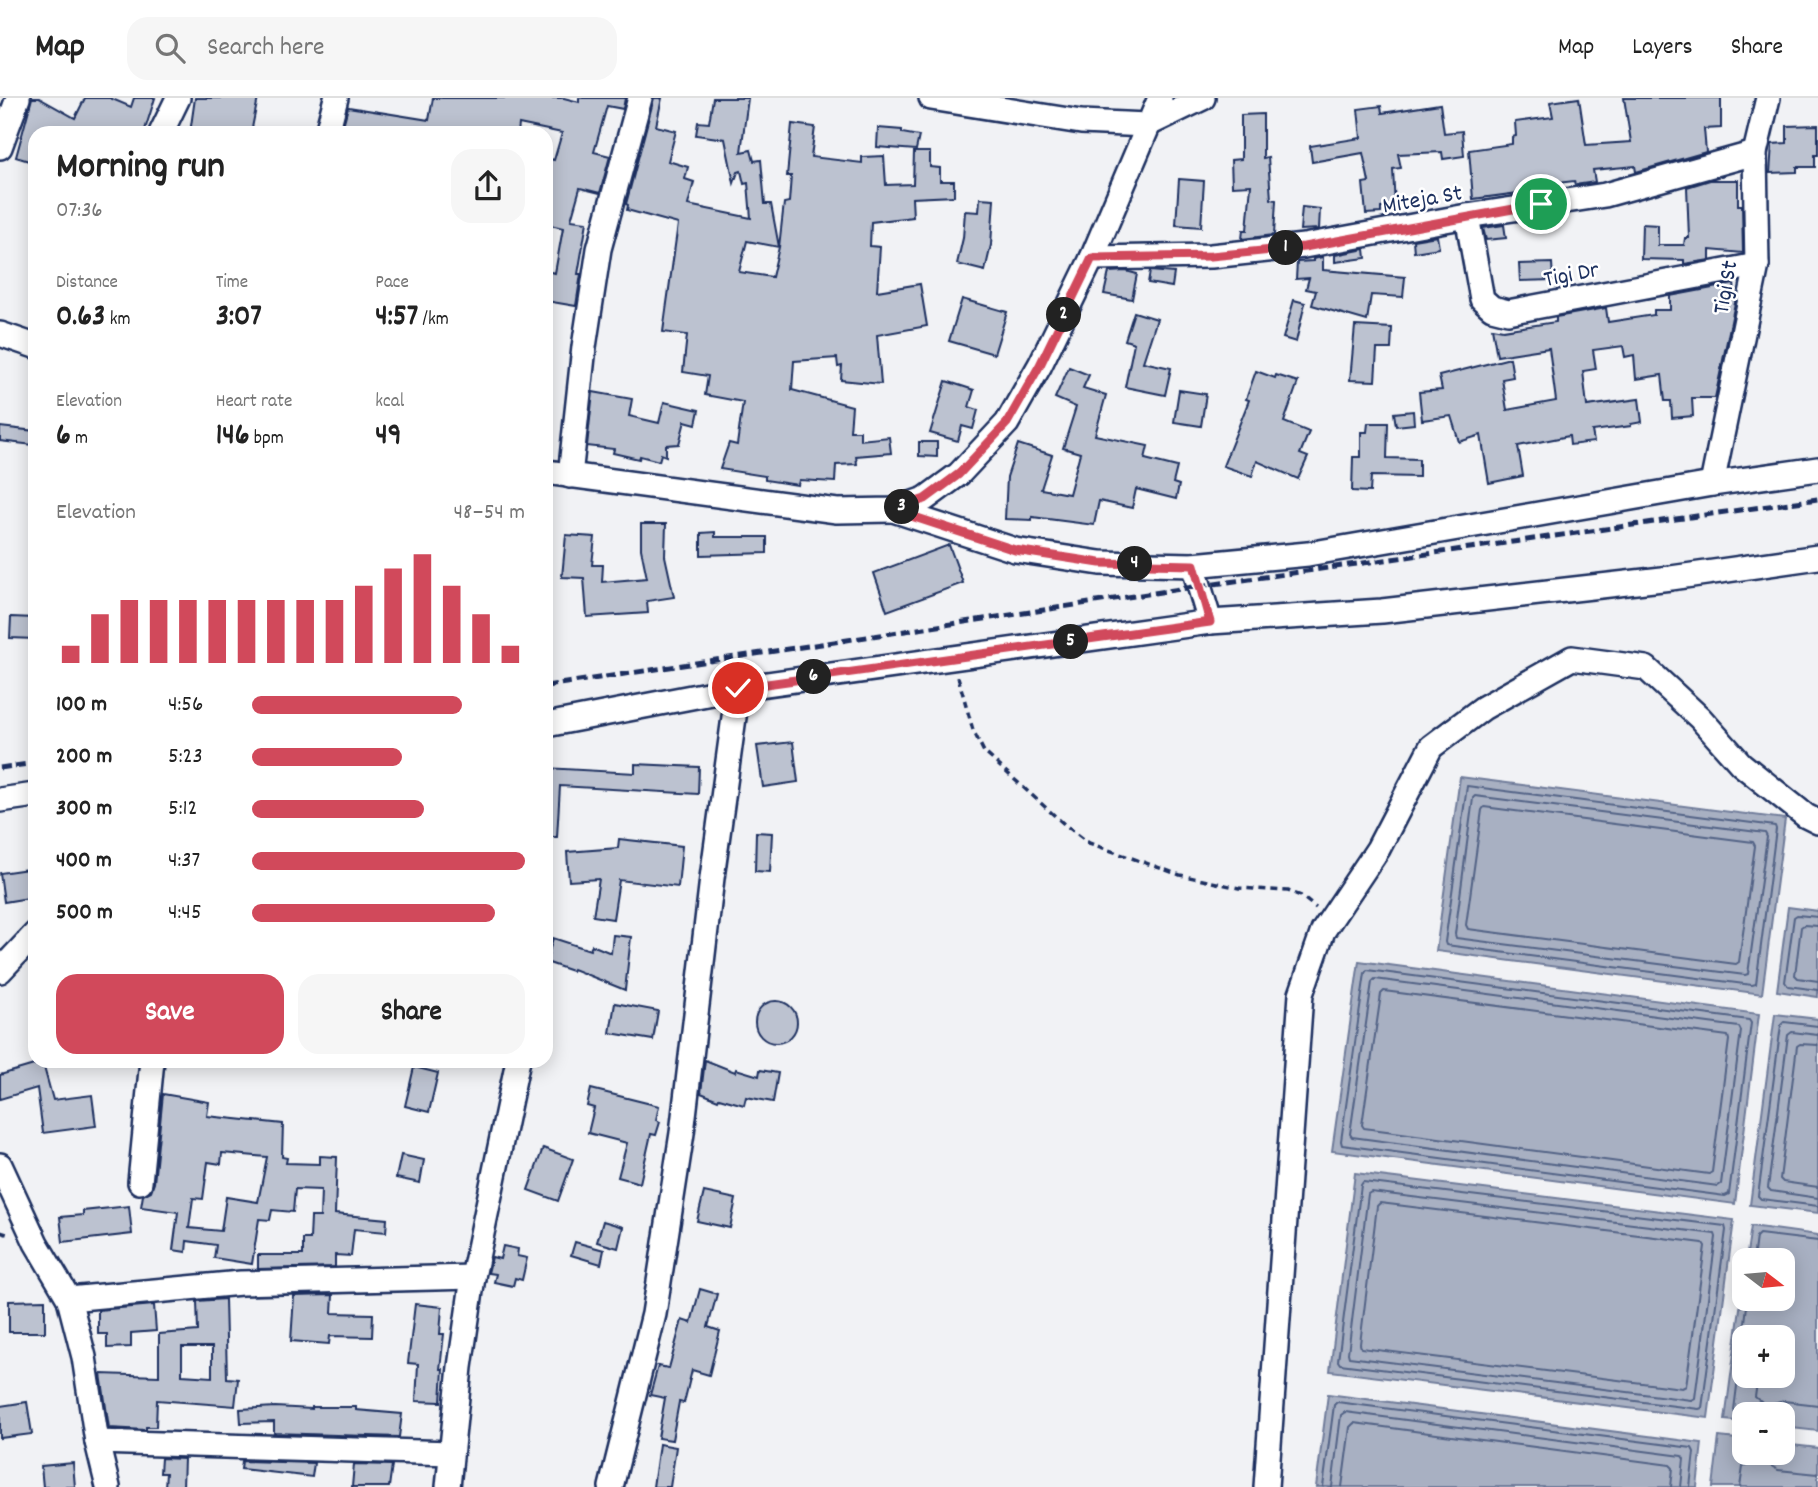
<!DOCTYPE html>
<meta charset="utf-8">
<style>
:root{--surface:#fff;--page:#f6f6f6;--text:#222;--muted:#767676;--line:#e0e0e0;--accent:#d1495b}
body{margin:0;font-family:Dekko,sans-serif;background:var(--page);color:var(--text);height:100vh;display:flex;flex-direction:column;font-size:26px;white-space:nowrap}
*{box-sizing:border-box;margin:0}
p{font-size:23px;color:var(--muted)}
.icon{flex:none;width:38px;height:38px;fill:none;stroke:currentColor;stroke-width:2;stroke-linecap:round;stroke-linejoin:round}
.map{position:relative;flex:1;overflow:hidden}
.drawer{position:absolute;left:28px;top:28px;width:525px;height:942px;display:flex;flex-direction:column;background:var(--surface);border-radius:21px;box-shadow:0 4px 18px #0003}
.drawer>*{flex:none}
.needle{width:46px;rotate:106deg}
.buttons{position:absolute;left:1732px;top:1150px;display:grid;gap:14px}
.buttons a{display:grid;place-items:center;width:63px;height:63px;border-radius:14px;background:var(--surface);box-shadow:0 4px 18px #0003;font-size:35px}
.pin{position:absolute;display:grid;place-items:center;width:60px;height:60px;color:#fff;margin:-30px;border:4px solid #fff;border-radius:50%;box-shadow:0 2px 7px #0007}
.km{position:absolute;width:35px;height:35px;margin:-18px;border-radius:50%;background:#222;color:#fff;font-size:19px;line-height:35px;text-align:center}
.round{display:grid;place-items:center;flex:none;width:74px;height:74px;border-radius:21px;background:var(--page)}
.headline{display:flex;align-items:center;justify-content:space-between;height:119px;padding:0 28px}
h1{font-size:38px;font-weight:800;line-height:52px}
.stats{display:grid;grid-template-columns:repeat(3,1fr);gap:10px;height:119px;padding:7px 28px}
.stats div{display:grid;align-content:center}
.stats b{font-size:30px;font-weight:800}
.stats small{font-size:19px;font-weight:400}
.stats p{font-size:19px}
.chart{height:196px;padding:14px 28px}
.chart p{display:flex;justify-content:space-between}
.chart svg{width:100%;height:126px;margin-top:7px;stroke:var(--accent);stroke-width:6}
.action{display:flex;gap:14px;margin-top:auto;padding:14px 28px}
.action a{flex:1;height:80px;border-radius:21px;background:var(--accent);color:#fff;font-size:28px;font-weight:800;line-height:80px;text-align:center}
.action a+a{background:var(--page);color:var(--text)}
ul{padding:0 28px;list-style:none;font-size:23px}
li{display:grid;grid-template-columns:112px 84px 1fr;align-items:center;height:52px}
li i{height:18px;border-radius:9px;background:var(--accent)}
header{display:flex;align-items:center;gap:42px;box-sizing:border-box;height:98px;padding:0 35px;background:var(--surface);border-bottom:2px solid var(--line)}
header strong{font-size:33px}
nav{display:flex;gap:38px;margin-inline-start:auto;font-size:24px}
.search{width:490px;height:63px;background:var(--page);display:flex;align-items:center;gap:18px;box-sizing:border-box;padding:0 24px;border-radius:21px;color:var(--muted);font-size:26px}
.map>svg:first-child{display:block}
.water{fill:#a8b0c2;stroke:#707c9a;stroke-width:2;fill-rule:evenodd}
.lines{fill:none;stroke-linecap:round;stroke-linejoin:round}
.shore{stroke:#536386;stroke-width:2}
.building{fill:#bcc2d0;stroke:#1b2f5e;stroke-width:2;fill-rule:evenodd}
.minor-casing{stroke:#1b2f5e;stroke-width:28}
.path{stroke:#1b2f5e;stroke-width:3.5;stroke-dasharray:7 5;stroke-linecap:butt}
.minor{stroke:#fff;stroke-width:23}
.rail{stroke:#1b2f5e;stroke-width:5;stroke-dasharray:10 5;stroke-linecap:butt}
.route-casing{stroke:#fff;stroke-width:14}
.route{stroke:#d1495b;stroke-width:9}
.labels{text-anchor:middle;stroke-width:5;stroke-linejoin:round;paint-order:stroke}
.street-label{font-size:24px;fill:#1b2f5e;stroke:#fff}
</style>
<header>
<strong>Map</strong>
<div class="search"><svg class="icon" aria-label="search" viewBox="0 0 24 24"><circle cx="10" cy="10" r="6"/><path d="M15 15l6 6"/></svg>Search here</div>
<nav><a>Map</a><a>Layers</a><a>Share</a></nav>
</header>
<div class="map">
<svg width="1818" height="1389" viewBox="0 0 1818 1389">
<rect width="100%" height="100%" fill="#f1f2f5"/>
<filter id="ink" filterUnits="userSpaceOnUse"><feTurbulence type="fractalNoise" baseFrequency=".0143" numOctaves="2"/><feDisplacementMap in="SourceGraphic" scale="14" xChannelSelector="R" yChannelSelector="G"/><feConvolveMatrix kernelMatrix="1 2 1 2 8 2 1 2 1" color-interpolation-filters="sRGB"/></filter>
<g filter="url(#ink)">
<g class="water">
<polygon points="1460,679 1785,721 1762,896 1436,853"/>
<polygon points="1788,809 1818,813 1818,899 1777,893"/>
<polygon points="1359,863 1759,916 1735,1106 1332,1053"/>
<polygon points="1775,916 1818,921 1818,1115 1750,1107"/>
<polygon points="1355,1075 1734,1122 1708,1320 1330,1273"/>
<path d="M1751,1128L1818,1137V1333L1783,1329V1316H1745V1324L1725,1322L1745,1173V1200H1783V1162H1746ZM1783,1239V1278H1745V1239Z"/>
<polygon points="1328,1296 1702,1345 1697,1389 1316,1389"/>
<polygon points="1719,1339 1745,1342 1745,1354 1783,1354 1783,1346 1818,1350 1818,1389 1713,1389"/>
</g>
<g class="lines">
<g class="shore">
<polygon points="1467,688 1775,728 1776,731 1756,886 1752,887 1446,847 1445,844"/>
<polygon points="1475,698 1765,735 1767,739 1748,876 1745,877 1456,840 1455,836 1473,700"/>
<polygon points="1484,709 1753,744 1755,748 1739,864 1736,866 1468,831 1466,827 1482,712"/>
<polyline points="1818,819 1797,817 1794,819 1785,884 1788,888 1818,892"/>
<polyline points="1818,828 1804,827 1801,829 1795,877 1798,880 1818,883"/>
<polygon points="1367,872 1749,922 1751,925 1729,1096 1725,1098 1342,1047 1341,1043 1365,875"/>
<polygon points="1375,881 1739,929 1741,933 1721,1086 1718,1088 1352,1039 1350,1036 1372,884"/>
<polygon points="1384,893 1728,938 1729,942 1712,1074 1709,1076 1364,1030 1362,1027 1381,896"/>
<polyline points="1818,928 1784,924 1781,927 1758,1098 1761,1101 1818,1108"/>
<polyline points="1818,937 1792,934 1788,937 1768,1090 1771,1093 1818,1100"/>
<polyline points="1818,947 1800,946 1797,948 1780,1081 1783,1084 1818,1089"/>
<polygon points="1363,1084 1725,1128 1726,1132 1702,1310 1699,1311 1340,1266 1338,1263 1361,1087"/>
<polygon points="1371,1094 1715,1136 1716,1139 1695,1300 1691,1302 1349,1259 1348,1255 1368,1096"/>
<polygon points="1380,1105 1703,1145 1705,1148 1686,1288 1682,1290 1361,1250 1360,1246 1377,1108"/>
<polyline points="1753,1162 1756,1139 1759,1136 1818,1143"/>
<polyline points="1758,1278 1755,1299 1766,1308 1784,1303 1818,1307"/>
<polyline points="1745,1317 1736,1316 1734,1312 1748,1200"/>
<polyline points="1323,1389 1334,1307 1337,1304 1692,1350 1694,1354 1690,1389"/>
<polyline points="1332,1389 1341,1317 1345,1314 1682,1358 1684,1361 1681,1389"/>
<polyline points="1342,1389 1350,1329 1354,1325 1670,1367 1673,1370 1671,1389"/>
<polyline points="1740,1389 1743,1369 1761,1362 1778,1372 1818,1376"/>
</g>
</g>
<g class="building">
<polygon points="32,0 39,0 75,20 85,0 110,0 131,9 134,0 155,0 144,35 92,35 81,30 79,35 35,35 35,65 16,59"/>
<polygon points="195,0 258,0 251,35 190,35"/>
<polygon points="433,0 564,0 579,4 579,0 625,0 623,11 607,8 594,54 610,58 600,95 580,90 571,122 587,124 578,176 581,176 576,208 546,203 546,173 555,175 563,130 546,126 546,60 554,62 562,35 519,26 518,35 341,35 348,9 429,22"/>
<path d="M654,0H662L656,28L676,33L668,63L688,69L685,81L694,84L688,107L751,120L748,85L744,86L741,73L738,74L734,85L725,41L696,37L698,24L709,25L713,0H748L741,54L751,52L754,63L761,62L765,106H771L779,149L784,105L789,104L791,78H787L792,26L815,29L811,59L862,65V59L884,58L886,87L913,86L914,54H930V69L940,70V83H954V98L912,100L913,119L871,124L870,148L880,149L877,193L920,186L927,228L877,237L881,286L841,282L842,268L838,269L837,260L794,263L792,292L852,308L850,333H860V342L889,339L891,355L856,358L857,366L836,367L835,384L799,382L798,387L765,382V378L720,371L729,345L737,347L743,304L705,297L708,278L683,274L687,237L663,234L678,126L627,112L628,107L626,106ZM747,143L779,149L772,179L739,174Z"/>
<polygon points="1579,0 1586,47 1631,44 1624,0 1721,0 1721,30 1704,31 1706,54 1636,74 1635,68 1593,72 1595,84 1575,87 1574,83 1549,86 1533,89 1533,93 1473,101 1469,52 1512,46 1512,39 1516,38 1515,24 1553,19 1550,4"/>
<polygon points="1440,6 1444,35 1462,33 1464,58 1443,61 1442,54 1398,56 1401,70 1393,71 1395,109 1381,110 1381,115 1366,116 1363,85 1369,84 1363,55 1312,64 1310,48 1361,40 1358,11 1381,8 1382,15"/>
<polygon points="1263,16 1263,60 1268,59 1271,101 1276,102 1274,137 1242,141 1243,132 1247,132 1251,87 1232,88 1231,62 1241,61 1241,17"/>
<polygon points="1818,27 1818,57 1815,57 1815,69 1797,69 1797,74 1770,75 1772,46 1787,45 1787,28"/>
<polygon points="878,30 902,32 902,35 919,38 916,52 877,49"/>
<polygon points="1179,81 1204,83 1201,129 1176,127"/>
<polygon points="1710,82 1738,82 1738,107 1742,107 1743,155 1710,152 1710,162 1684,166 1684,162 1641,161 1642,126 1658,127 1658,147 1684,147 1685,140 1689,140 1687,89"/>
<polygon points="980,100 994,101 991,147 985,173 957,166 963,140 965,113 979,114"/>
<polygon points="1302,109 1320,111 1319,131 1300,132"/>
<polygon points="1504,127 1506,140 1486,142 1483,130"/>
<polygon points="1437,138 1439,150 1414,154 1413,142"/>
<polygon points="1365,151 1366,160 1335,164 1335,157"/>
<polygon points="1323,159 1323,172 1405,179 1403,199 1371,197 1367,223 1312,207 1316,193 1306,191 1309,180 1296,181 1297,164 1313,163 1313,161"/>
<polygon points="1552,165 1553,182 1520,183 1519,166"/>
<polygon points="1126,173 1137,176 1132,201 1104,196 1109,174"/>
<polygon points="1150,173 1174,175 1172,189 1148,185"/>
<polygon points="1734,186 1736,200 1715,300 1692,300 1693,318 1672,320 1671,303 1665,303 1662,277 1636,281 1634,257 1625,259 1623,248 1593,252 1596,271 1583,273 1587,308 1639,301 1642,324 1631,326 1631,328 1592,333 1594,344 1570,347 1569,338 1518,348 1523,378 1489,385 1481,337 1459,344 1451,318 1422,322 1419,294 1442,292 1439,278 1510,260 1513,279 1502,281 1507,312 1556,303 1549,250 1497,258 1492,230 1503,232 1556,224 1556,219 1606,210 1608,224 1654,217 1654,212 1670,212 1670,198"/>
<polygon points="962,201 1007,214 994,256 949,243"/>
<polygon points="1294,202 1305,205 1296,244 1283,240"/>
<polygon points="1134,214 1157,221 1143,264 1171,270 1165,297 1125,289 1134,245 1125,242"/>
<polygon points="1355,228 1392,230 1391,251 1377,251 1375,283 1350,282"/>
<polygon points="1069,269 1089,277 1083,290 1106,297 1095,337 1148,348 1145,361 1177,369 1173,385 1179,387 1176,401 1136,391 1132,410 1099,403 1094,427 1032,419 1032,422 1005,421 1007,379 1018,346 1052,357 1041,391 1069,396 1080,355 1063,350 1076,309 1055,300"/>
<polygon points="1256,273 1275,280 1276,277 1298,284 1284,324 1309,334 1300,356 1308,359 1298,381 1257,363 1252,378 1223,368 1249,302 1246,301"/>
<polygon points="946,283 974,292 969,309 978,312 973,331 962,328 958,343 930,335"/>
<polygon points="1179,292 1206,296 1201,328 1174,324"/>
<polygon points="593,294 632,301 629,318 659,325 664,304 699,312 696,326 685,323 679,346 666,347 666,358 661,356 659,363 640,358 639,361 613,355 614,351 587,348"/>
<polygon points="1413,313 1414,326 1396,328 1394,315"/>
<polygon points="1368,325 1388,325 1387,360 1419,361 1419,379 1371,378 1370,394 1352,393 1353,359 1361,359 1361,334 1367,334"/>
<polygon points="0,329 35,333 33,347 0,343"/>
<polygon points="919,344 937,344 937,359 919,358"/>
<polygon points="641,426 666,426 665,458 674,499 647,503 648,515 587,519 584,480 562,479 566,437 595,439 592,467 603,467 602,484 647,480 641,451"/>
<polygon points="715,434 715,439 767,439 767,455 701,457 701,435"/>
<polygon points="949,447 963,485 887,513 874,475"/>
<polygon points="11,519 35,520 35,541 10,540"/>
<polygon points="793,644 798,684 763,689 757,648"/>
<polygon points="635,666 699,669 698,696 560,688 557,739 546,739 546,670 635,675"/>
<polygon points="756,734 772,735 770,774 755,773"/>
<polygon points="619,741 682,748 678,789 619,782 613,821 593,818 599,781 569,783 567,754 618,750"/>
<polygon points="35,770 35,799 4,804 0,775"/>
<polygon points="613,837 631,839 625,892 573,871 572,873 546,864 553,840 590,852 592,847 611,855"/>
<circle cx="776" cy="924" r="21"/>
<polygon points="615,905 658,913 653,942 610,935"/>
<polygon points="35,959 35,962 42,962 53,1002 92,997 96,1028 43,1035 37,990 0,1001 0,977 34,967 33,960"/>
<polygon points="705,962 735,974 736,971 759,978 760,972 778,975 773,1004 746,999 744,1007 719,1000 718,1002 701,995"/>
<polygon points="414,969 438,975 429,1014 405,1008"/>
<polygon points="591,991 659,1008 656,1022 660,1024 656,1037 651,1036 640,1085 618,1079 627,1045 588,1035 594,1010 587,1008"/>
<path d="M163,996L209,1004L207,1018L283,1026L282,1059L287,1060L286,1065L320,1066V1058L337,1059L335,1116L387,1121L386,1134L354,1131L351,1158L335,1157V1169L258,1171V1157H303V1141H310L311,1119H320L321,1092L295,1091L293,1114L272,1112L270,1122L259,1121L252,1166L214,1160L216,1147L187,1143L186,1154L173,1152L178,1114L141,1109L143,1097L151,1093L154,1085ZM222,1055L267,1059L258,1104L226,1099L221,1133L189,1130L193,1100L203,1101L208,1064L221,1066Z"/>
<polygon points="543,1050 573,1061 558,1103 528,1092"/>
<polygon points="401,1057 424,1062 420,1085 396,1080"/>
<polygon points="704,1094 736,1101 730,1130 697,1123"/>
<polygon points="129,1108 132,1136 63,1144 60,1119 83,1117 83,1113"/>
<polygon points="603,1123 623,1129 618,1150 597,1144"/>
<polygon points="575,1144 604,1152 601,1166 571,1157"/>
<polygon points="503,1148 518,1151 517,1158 527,1160 522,1182 515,1180 513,1188 494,1184 496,1176 488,1175 492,1159 500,1161"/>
<polygon points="700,1191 717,1196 708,1229 720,1233 709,1277 692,1272 684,1305 679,1304 672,1342 658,1340 665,1300 650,1297 658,1268 669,1270 682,1222 691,1225"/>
<polygon points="333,1197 332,1215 373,1216 372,1239 330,1238 329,1246 291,1243 294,1198"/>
<path d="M225,1201L227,1280L238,1281L235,1308L157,1302L156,1329H146V1332L109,1330L101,1276L159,1278V1236L198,1233L197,1203ZM182,1249H212V1279L182,1277Z"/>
<polygon points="45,1202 45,1234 9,1234 9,1203"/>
<polygon points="415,1206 442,1209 440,1236 444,1236 440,1271 443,1271 441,1304 416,1303 418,1266 408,1265"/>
<polygon points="154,1207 156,1233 131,1235 131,1249 107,1250 107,1236 98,1236 98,1212"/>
<polygon points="27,1304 32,1336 0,1340 0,1308"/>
<polygon points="275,1309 312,1311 312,1309 356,1309 356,1312 402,1316 399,1339 274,1335 274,1324 241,1325 240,1311"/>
<polygon points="659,1346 676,1349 670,1389 653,1389"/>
<polygon points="161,1360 184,1361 183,1389 165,1389 166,1375 160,1375"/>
<polygon points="242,1363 314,1365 312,1379 241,1371"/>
<polygon points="73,1365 75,1389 43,1389 41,1368"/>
<polygon points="354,1366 392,1367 389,1389 352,1389"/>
</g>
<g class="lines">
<defs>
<g id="minor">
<polyline points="931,0 1081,24 1147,27 1203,0"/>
<polyline points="161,35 178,0"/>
<polyline points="327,35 336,0"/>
<polyline points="0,49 18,0"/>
<polyline points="1467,118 1482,201 1492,210 1508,214 1757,167"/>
<polyline points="1092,160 1211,158 1304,148 1467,118 1605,97 1755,55"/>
<polyline points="0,236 35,248"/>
<polyline points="546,374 837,413 893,412 925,401 959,376 1007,325 1040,267 1092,160 1160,0"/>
<polyline points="570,378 584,249 599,151 640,0"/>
<polyline points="1712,386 1757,167 1755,55 1768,0"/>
<polyline points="893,412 1015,452 1100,465 1193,467 1308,456 1712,386 1818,371"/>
<polyline points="1193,467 1210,524"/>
<polyline points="546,627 738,590 1210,524 1382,513 1671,480 1818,459"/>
<polyline points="0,702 35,697"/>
<polyline points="0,873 35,836"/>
<polyline points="0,1067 36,1145 69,1201 84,1259 97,1344 108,1389"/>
<polyline points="140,1084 152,962"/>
<polyline points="69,1201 241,1185 473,1179"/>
<polyline points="97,1344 451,1355"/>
<polyline points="448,1389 460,1269 473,1179 518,962"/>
<polyline points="611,1389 654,1216 682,1035 712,780 738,590"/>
<polyline points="1266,1389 1301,896 1323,833 1378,751 1431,649 1483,610 1572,560 1646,570 1700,620 1741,666 1806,718 1818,724"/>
</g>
</defs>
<use href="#minor" class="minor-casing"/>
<g class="path">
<polyline points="958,579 973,632 984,654 1064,726 1089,745 1180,777 1239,790 1288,793 1301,798 1316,810"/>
<polyline points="0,1134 10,1137"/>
</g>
<use href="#minor" class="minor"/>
<g class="rail">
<polyline points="546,588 1200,488 1818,401"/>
<polyline points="0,670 35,665"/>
</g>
</g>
</g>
<g class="lines" filter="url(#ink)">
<defs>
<polyline id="route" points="738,590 1210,524 1194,467 1100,465 1015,452 893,412 925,401 959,376 1007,325 1040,267 1092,160 1211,158 1304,149 1541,106"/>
</defs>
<use href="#route" class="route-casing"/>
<use href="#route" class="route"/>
</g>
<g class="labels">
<g class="street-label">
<text transform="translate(1422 100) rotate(-10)" y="8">Miteja St</text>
<text transform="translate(1571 175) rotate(-11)" y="8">Tigi Dr</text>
<text transform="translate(1724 189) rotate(-80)" y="8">Tigi St</text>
</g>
</g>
</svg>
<div class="buttons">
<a><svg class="needle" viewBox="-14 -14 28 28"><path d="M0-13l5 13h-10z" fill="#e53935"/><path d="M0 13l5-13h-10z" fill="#767676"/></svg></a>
<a>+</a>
<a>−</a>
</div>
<div class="pin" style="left:1541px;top:106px;background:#1e9e55"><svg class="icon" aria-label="arrive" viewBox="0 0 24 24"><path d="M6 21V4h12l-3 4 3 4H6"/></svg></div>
<div class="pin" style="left:738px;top:590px;background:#d93025"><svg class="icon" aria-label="check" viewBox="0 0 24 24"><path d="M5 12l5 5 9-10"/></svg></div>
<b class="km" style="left:1286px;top:150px">1</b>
<b class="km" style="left:1064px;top:217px">2</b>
<b class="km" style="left:902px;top:409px">3</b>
<b class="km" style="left:1135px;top:466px">4</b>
<b class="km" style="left:1071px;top:544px">5</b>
<b class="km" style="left:814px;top:579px">6</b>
<section class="drawer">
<div class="headline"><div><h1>Morning run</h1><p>07:36</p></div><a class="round"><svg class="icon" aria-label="share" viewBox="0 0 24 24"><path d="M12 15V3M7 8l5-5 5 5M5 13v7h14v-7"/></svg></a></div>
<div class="stats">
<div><p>Distance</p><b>0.63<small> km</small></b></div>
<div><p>Time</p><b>3:07</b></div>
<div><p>Pace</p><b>4:57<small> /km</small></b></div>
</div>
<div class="stats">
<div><p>Elevation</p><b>6<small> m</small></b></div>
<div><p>Heart rate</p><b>146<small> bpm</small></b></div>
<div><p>kcal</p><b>49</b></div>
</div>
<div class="chart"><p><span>Elevation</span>48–54 m</p>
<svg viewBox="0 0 160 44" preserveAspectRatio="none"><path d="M5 44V38M15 44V27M25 44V22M35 44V22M45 44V22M55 44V22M65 44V22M75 44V22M85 44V22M95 44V22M105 44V17M115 44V11M125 44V6M135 44V17M145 44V27M155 44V38"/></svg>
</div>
<ul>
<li><b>100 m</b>4:56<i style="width:77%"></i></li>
<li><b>200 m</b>5:23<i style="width:55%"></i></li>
<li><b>300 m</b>5:12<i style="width:63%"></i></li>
<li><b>400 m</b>4:37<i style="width:100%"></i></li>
<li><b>500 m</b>4:45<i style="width:89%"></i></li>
</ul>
<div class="action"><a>Save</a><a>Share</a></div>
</section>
</div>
